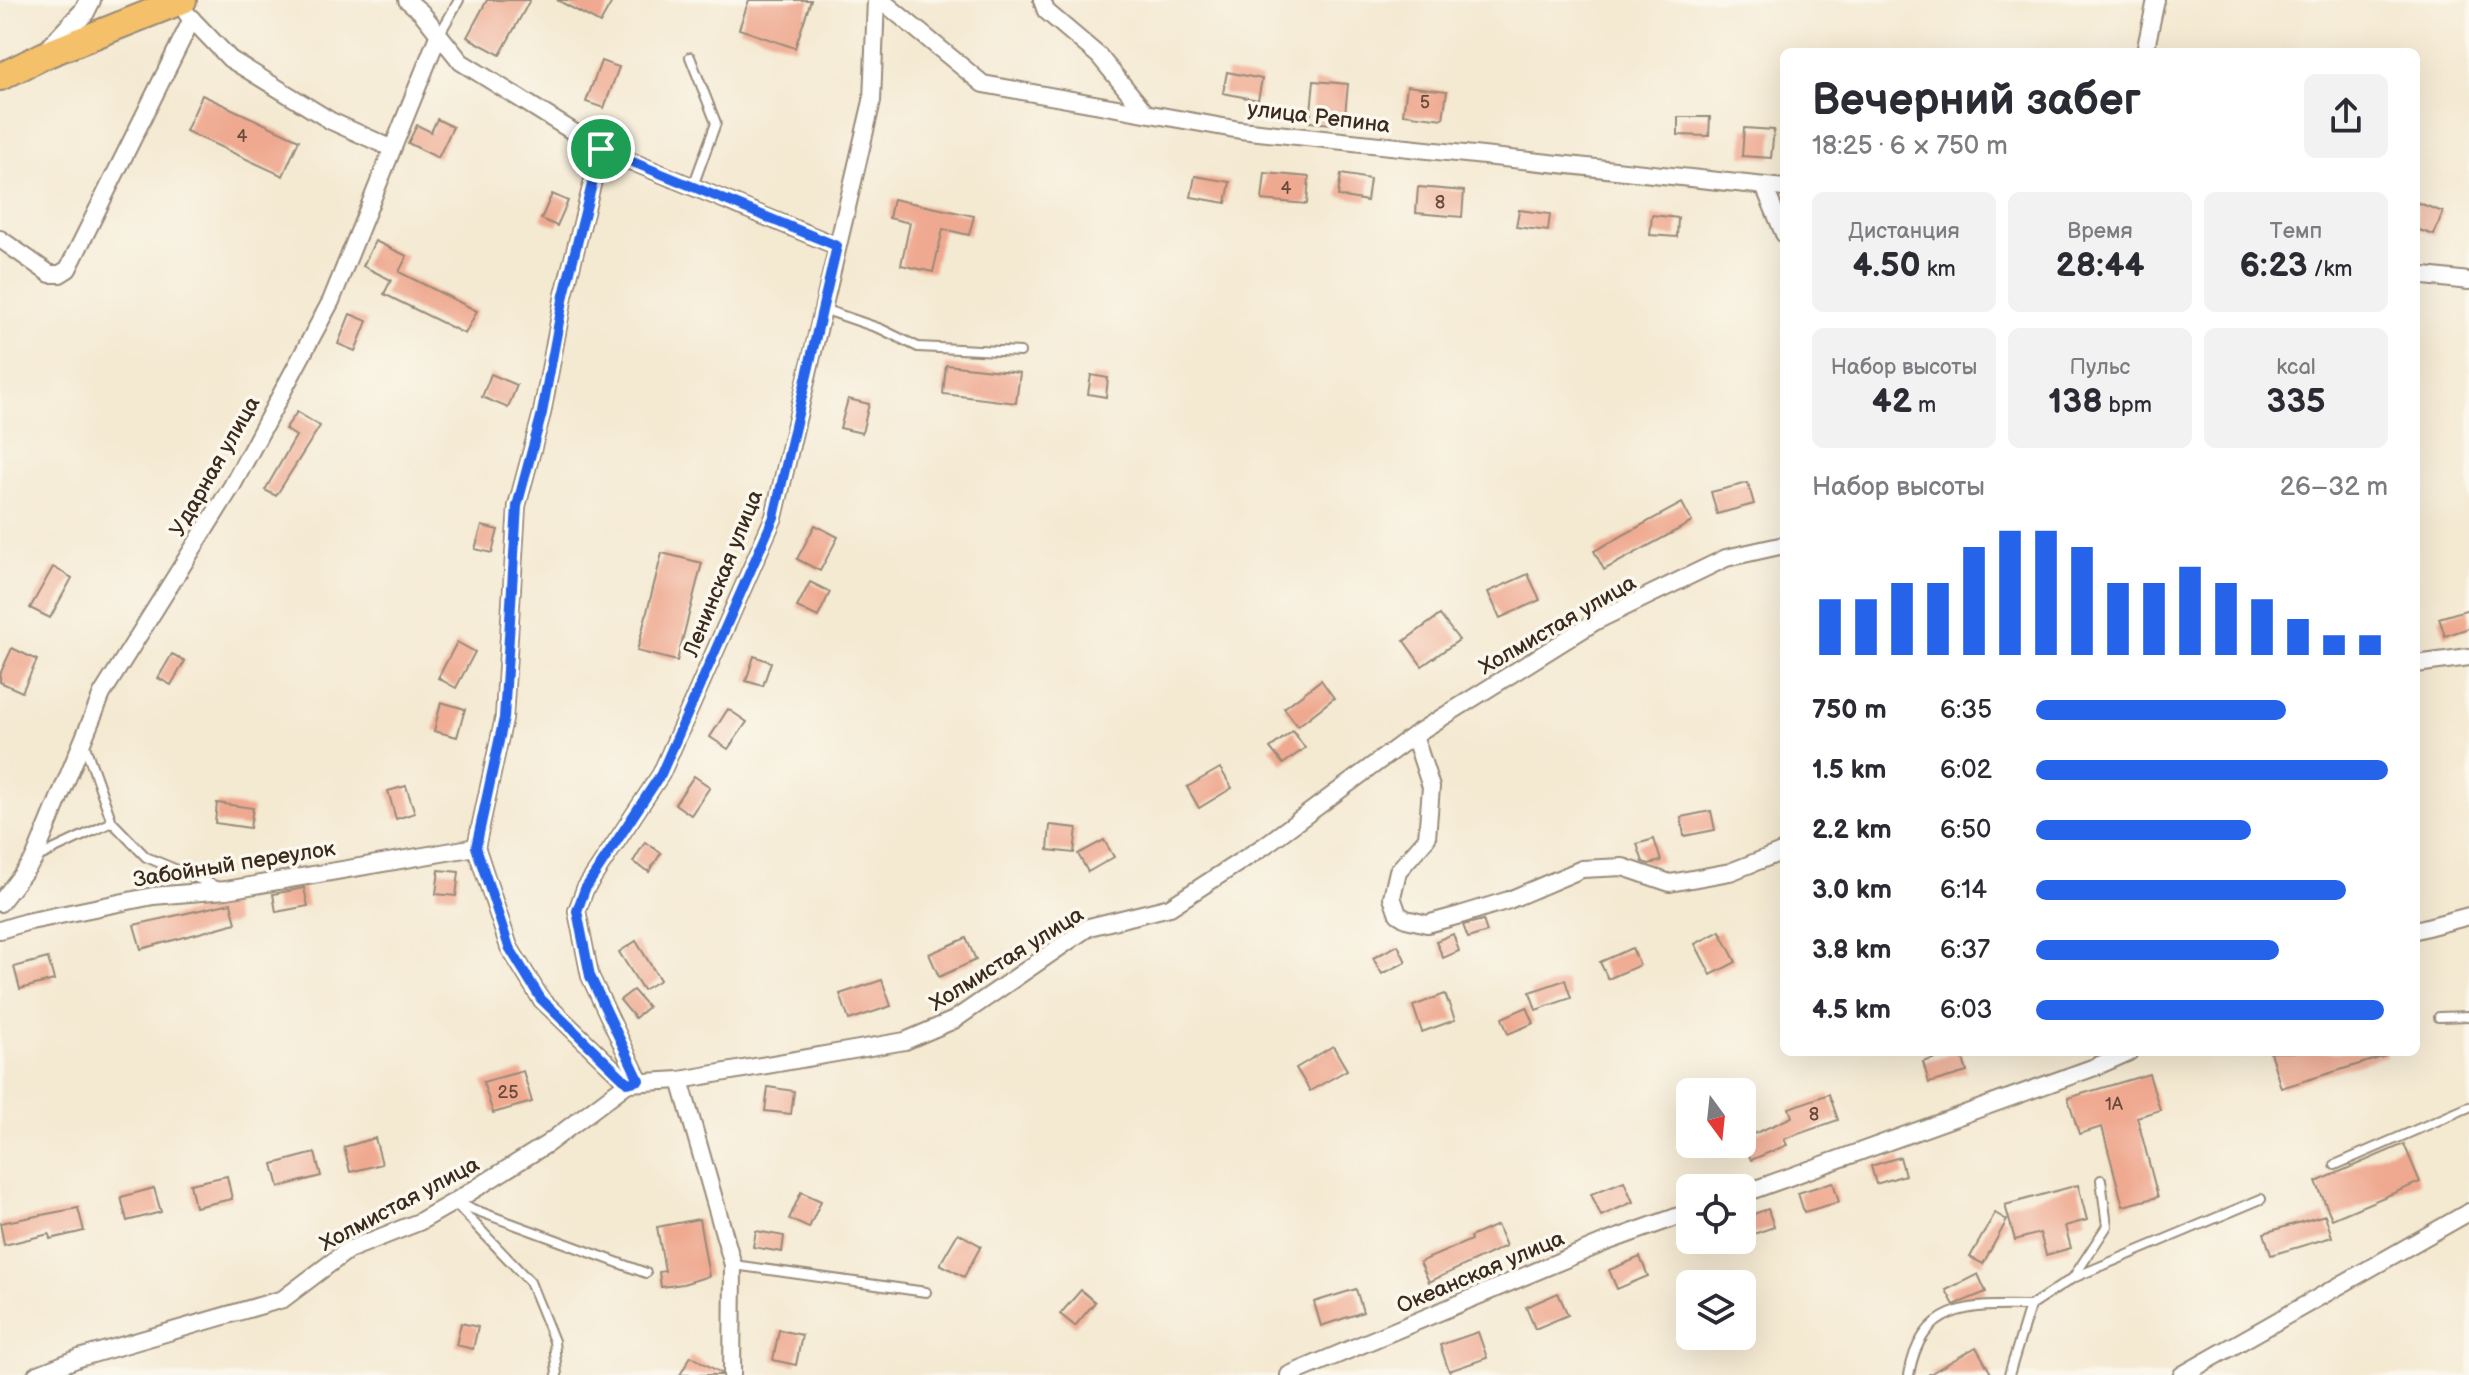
<!DOCTYPE html>
<html lang="ru">
<meta charset="utf-8">
<style>
:root{--surface:#fff;--page:#f2f2f3;--text:#2b2b33;--muted:#7c7c81;--accent:#2563eb}
body{margin:0;font-family:"Balsamiq Sans",sans-serif;background:var(--page);color:var(--text);height:100vh;display:flex;flex-direction:column;font-size:30px;white-space:nowrap}
*{box-sizing:border-box;margin:0}
p{font-size:26px;color:var(--muted)}
.icon{flex:none;width:44px;height:44px;fill:none;stroke:currentColor;stroke-width:2;stroke-linecap:round;stroke-linejoin:round}
.map{position:relative;flex:1;overflow:hidden}
.details{position:absolute;left:1780px;top:48px;width:640px;height:1008px;display:flex;flex-direction:column;background:var(--surface);border-radius:12px;box-shadow:0 8px 32px #0002}
.details>*{flex:none}
.needle{width:52px;rotate:165deg}
.tools{position:absolute;left:1676px;top:1078px;display:grid;gap:16px}
.tools a{display:grid;place-items:center;width:80px;height:80px;border-radius:12px;background:var(--surface);box-shadow:0 8px 32px #0002;font-size:40px}
.pin{position:absolute;display:grid;place-items:center;width:68px;height:68px;color:#fff;margin:-34px;border:4px solid #fff;border-radius:50%;box-shadow:0 2px 8px #0007}
.round{display:grid;place-items:center;flex:none;width:84px;height:84px;border-radius:12px;background:var(--page)}
.headline{display:flex;align-items:center;justify-content:space-between;height:136px;padding:0 32px}
h1{font-size:44px;font-weight:700;line-height:60px}
.figures{display:grid;grid-template-columns:repeat(3,1fr);gap:12px;height:136px;padding:8px 32px}
.figures div{display:grid;align-content:center;border-radius:12px;background:var(--page);text-align:center}
.figures b{font-size:34px;font-weight:700}
.figures small{font-size:22px;font-weight:400}
.figures p{font-size:22px}
.chart{height:224px;padding:16px 32px}
.chart p{display:flex;justify-content:space-between}
.chart svg{width:100%;height:144px;margin-top:8px;stroke:var(--accent);stroke-width:6}
ul{padding:0 32px;list-style:none;font-size:26px}
li{display:grid;grid-template-columns:128px 96px 1fr;align-items:center;height:60px}
li i{height:20px;border-radius:10px;background:var(--accent)}
.map>svg:first-child{display:block}
.building{fill:#efa990}
.lines{fill:none;stroke-linecap:round;stroke-linejoin:round}
.service-casing{stroke:#988a78;stroke-width:12}
.minor-casing{stroke:#988a78;stroke-width:20}
.tertiary-casing{stroke:#988a78;stroke-width:24}
.primary-casing{stroke:#988a78;stroke-width:30}
.service{stroke:#fff;stroke-width:8}
.minor{stroke:#fff;stroke-width:16}
.tertiary{stroke:#fff;stroke-width:20}
.primary{stroke:#f4c16a;stroke-width:26}
.route-casing{stroke:#fff;stroke-width:16}
.route{stroke:#2563eb;stroke-width:10}
.labels{text-anchor:middle;stroke-width:7;stroke-linejoin:round;paint-order:stroke}
.number-label{font-size:18px;fill:#684a3a}
.street-label{font-size:22px;fill:#3b2a1e;stroke:#fbf7ec}
</style>
<div class="map">
<svg width="2469" height="1375" viewBox="0 0 2469 1375">
<rect width="100%" height="100%" fill="#fbf7ec"/>
<filter id="ink" filterUnits="userSpaceOnUse"><feTurbulence type="fractalNoise" baseFrequency=".0125" numOctaves="2"/><feDisplacementMap in="SourceGraphic" scale="16" xChannelSelector="R" yChannelSelector="G"/><feConvolveMatrix kernelMatrix="1 2 1 2 8 2 1 2 1" color-interpolation-filters="sRGB"/></filter>
<filter id="wash" filterUnits="userSpaceOnUse"><feTurbulence type="fractalNoise" baseFrequency=".006" numOctaves="4" result="noise"/><feDisplacementMap in="SourceGraphic" scale="32" xChannelSelector="R" yChannelSelector="G"/><feGaussianBlur stdDeviation="1.8" result="paint"/><feColorMatrix in="noise" values="0 0 0 0 0 0 0 0 0 0 0 0 0 0 0 0 0 1.4 0 .05"/><feComposite in="paint" operator="in"/></filter>
<g filter="url(#wash)">
<rect width="100%" height="100%" fill="#f4e9d1"/>
<g id="blocks">
<g class="building">
<polygon points="487,0 530,0 500,55 467,37"/>
<polygon points="557,0 613,0 600,23"/>
<polygon points="749,0 811,0 795,48 739,29"/>
<polygon points="601,61 619,67 604,108 586,102"/>
<polygon points="1227,72 1262,79 1258,100 1223,93"/>
<polygon points="1314,81 1348,84 1344,125 1310,122"/>
<polygon points="1407,86 1447,91 1443,119 1403,114"/>
<polygon points="202,95 299,140 283,176 186,131"/>
<polygon points="1678,117 1710,117 1709,136 1678,135"/>
<polygon points="437,119 453,127 438,158 408,143 417,125 431,132"/>
<polygon points="1744,128 1774,130 1771,158 1742,156"/>
<polygon points="1265,173 1309,177 1307,204 1262,200"/>
<polygon points="1341,174 1370,179 1367,201 1338,196"/>
<polygon points="1195,176 1230,182 1226,203 1191,197"/>
<polygon points="1418,187 1464,191 1462,217 1416,213"/>
<polygon points="552,194 568,201 557,226 541,219"/>
<polygon points="893,199 974,216 969,235 943,229 933,272 901,265 910,223 889,218"/>
<polygon points="2416,202 2443,212 2434,235 2416,229"/>
<polygon points="1519,210 1550,214 1548,231 1516,227"/>
<polygon points="1652,215 1678,218 1677,237 1650,235"/>
<polygon points="375,241 407,256 399,272 477,311 465,334 384,294 391,280 363,266"/>
<polygon points="350,314 367,321 355,351 338,344"/>
<polygon points="946,365 1020,373 1016,403 943,394"/>
<polygon points="491,374 517,385 508,408 482,397"/>
<polygon points="1091,375 1108,378 1106,397 1088,394"/>
<polygon points="848,399 869,404 862,433 840,428"/>
<polygon points="297,412 320,426 276,496 265,490 296,436 285,429"/>
<polygon points="1748,483 1754,504 1717,514 1711,492"/>
<polygon points="1682,503 1692,522 1604,570 1594,551"/>
<polygon points="815,525 838,537 820,571 797,559"/>
<polygon points="482,526 498,530 492,553 475,549"/>
<polygon points="662,553 702,563 677,661 637,651"/>
<polygon points="53,567 72,578 50,618 30,608"/>
<polygon points="1528,574 1540,600 1500,618 1488,592"/>
<polygon points="810,582 830,592 818,617 797,607"/>
<polygon points="2469,609 2469,628 2445,636 2439,618"/>
<polygon points="1440,615 1459,640 1422,666 1404,641"/>
<polygon points="457,642 475,652 456,688 438,678"/>
<polygon points="12,648 37,660 22,692 0,682 0,674"/>
<polygon points="172,654 185,661 171,685 158,678"/>
<polygon points="754,656 771,662 763,686 746,681"/>
<polygon points="1321,680 1334,698 1298,726 1284,708"/>
<polygon points="441,702 465,709 457,737 434,731"/>
<polygon points="728,709 747,722 728,749 710,737"/>
<polygon points="1293,731 1305,748 1283,764 1270,748"/>
<polygon points="1220,768 1232,788 1199,808 1187,787"/>
<polygon points="694,776 710,787 691,815 675,804"/>
<polygon points="406,786 415,813 396,819 388,791"/>
<polygon points="217,803 253,808 250,828 215,823"/>
<polygon points="1711,811 1715,830 1684,836 1681,817"/>
<polygon points="1050,825 1077,828 1074,853 1048,850"/>
<polygon points="1654,839 1661,861 1649,864 1643,862 1637,844"/>
<polygon points="1104,840 1114,857 1088,872 1078,854"/>
<polygon points="645,842 661,853 649,872 633,862"/>
<polygon points="439,870 459,872 456,896 436,894"/>
<polygon points="304,888 308,906 276,912 273,894"/>
<polygon points="231,903 236,923 141,949 134,925"/>
<polygon points="1483,920 1487,932 1468,938 1463,925"/>
<polygon points="1720,931 1736,962 1711,975 1695,944"/>
<polygon points="1453,934 1459,951 1443,958 1436,941"/>
<polygon points="966,938 976,960 939,977 929,954"/>
<polygon points="636,941 660,980 643,990 619,952"/>
<polygon points="1398,945 1406,962 1382,974 1373,958"/>
<polygon points="1632,948 1640,965 1608,979 1600,962"/>
<polygon points="48,958 54,980 20,989 14,967"/>
<polygon points="882,980 891,1006 849,1020 840,994"/>
<polygon points="1565,980 1571,998 1536,1010 1530,992"/>
<polygon points="633,990 648,1007 635,1018 620,1000"/>
<polygon points="1445,994 1455,1020 1422,1032 1413,1006"/>
<polygon points="1527,1007 1534,1023 1508,1034 1502,1018"/>
<polygon points="1333,1046 1347,1070 1310,1091 1296,1068"/>
<polygon points="1956,1052 1961,1052 1967,1072 1929,1083 1923,1062"/>
<polygon points="2270,1052 2386,1052 2386,1056 2281,1088"/>
<polygon points="523,1071 532,1102 493,1113 483,1082"/>
<polygon points="2149,1074 2160,1110 2137,1117 2158,1197 2123,1206 2102,1127 2079,1134 2068,1098"/>
<polygon points="768,1087 794,1091 791,1114 765,1111"/>
<polygon points="1829,1094 1838,1120 1784,1139 1787,1145 1751,1160 1742,1139 1792,1117 1789,1108"/>
<polygon points="375,1138 382,1164 350,1172 344,1147"/>
<polygon points="2404,1144 2420,1182 2332,1219 2316,1182"/>
<polygon points="315,1153 321,1176 279,1187 273,1164"/>
<polygon points="1900,1157 1905,1175 1876,1184 1871,1166"/>
<polygon points="227,1176 232,1199 195,1207 190,1184"/>
<polygon points="1624,1181 1633,1202 1601,1216 1591,1194"/>
<polygon points="1833,1182 1839,1202 1804,1212 1798,1193"/>
<polygon points="2078,1185 2087,1220 2065,1226 2071,1248 2046,1255 2040,1233 2015,1240 2005,1205"/>
<polygon points="154,1188 161,1212 127,1221 121,1197"/>
<polygon points="801,1192 821,1201 809,1228 789,1219"/>
<polygon points="78,1208 84,1231 50,1239 49,1234 4,1245 0,1223"/>
<polygon points="1768,1209 1774,1227 1742,1238 1742,1218"/>
<polygon points="1995,1213 2007,1220 1983,1264 1970,1257"/>
<polygon points="2325,1215 2332,1237 2271,1255 2264,1233"/>
<polygon points="699,1219 709,1276 683,1284 661,1287 659,1272 665,1271 657,1227"/>
<polygon points="1497,1225 1506,1246 1429,1282 1420,1262 1471,1240 1470,1237"/>
<polygon points="756,1231 784,1236 782,1252 753,1247"/>
<polygon points="958,1233 981,1246 964,1277 940,1264"/>
<polygon points="1640,1257 1648,1276 1617,1289 1609,1270"/>
<polygon points="1978,1274 1986,1292 1954,1305 1946,1290"/>
<polygon points="1356,1289 1363,1312 1321,1326 1314,1302"/>
<polygon points="1081,1290 1095,1302 1075,1326 1060,1314"/>
<polygon points="1558,1293 1568,1315 1535,1329 1526,1307"/>
<polygon points="461,1323 478,1327 473,1349 456,1345"/>
<polygon points="779,1330 802,1335 796,1365 773,1360"/>
<polygon points="1478,1332 1487,1358 1449,1371 1440,1345"/>
<polygon points="1976,1347 1992,1375 1928,1375"/>
<polygon points="691,1356 721,1373 721,1375 680,1375"/>
</g>
</g>
</g>
<g filter="url(#ink)">
<use href="#blocks" fill-opacity="0" stroke="#988a78" stroke-width="2"/>
<g class="lines">
<defs>
<g id="service">
<polyline points="439,35 459,0"/>
<polyline points="690,57 716,123 693,186"/>
<polyline points="823,309 881,329 918,347 1020,352"/>
<polyline points="84,743 112,822 146,857 218,887"/>
<polyline points="38,857 112,822"/>
<polyline points="2439,1017 2469,1016"/>
<polyline points="2335,1165 2469,1107"/>
<polyline points="454,1202 530,1282 554,1341 557,1375"/>
<polyline points="459,1204 646,1273"/>
<polyline points="734,1265 926,1292"/>
<polyline points="2073,1278 2107,1226 2101,1180"/>
<path d="M1909,1375C1921,1303 1970,1305 2030,1306"/>
<polyline points="2009,1375 2030,1306 2073,1278 2261,1199"/>
</g>
<g id="minor">
<polyline points="407,0 421,12 461,62 601,149 837,246"/>
<polyline points="881,0 983,84 1240,130 1784,188"/>
<polyline points="1042,0 1046,11 1099,56 1146,113"/>
<polyline points="187,14 230,59 331,121 391,148"/>
<polyline points="2145,52 2156,0"/>
<polyline points="601,149 564,295 542,413 517,506 504,718 476,847 509,947 541,999 628,1083"/>
<polyline points="1764,186 1784,234"/>
<polyline points="0,239 50,274 60,274 68,269 192,19"/>
<polyline points="2416,275 2469,281"/>
<polyline points="2416,664 2469,657"/>
<polyline points="1414,735 1431,787 1427,838 1398,871 1392,897 1398,914 1406,919 1427,924 1460,915 1509,900 1582,869 1623,867 1670,883 1730,872 1784,851"/>
<polyline points="0,903 34,859 102,694 232,486 331,301 438,36"/>
<polyline points="0,930 26,922 153,896 226,890 476,847"/>
<polyline points="2416,930 2469,916"/>
<polyline points="639,1080 590,976 577,911 585,889 661,774 774,517 872,101 876,0"/>
<polyline points="680,1080 733,1265 732,1375"/>
<polyline points="1742,1194 2095,1067 2129,1052"/>
<polyline points="36,1375 79,1358 283,1299 348,1250 419,1222 454,1202 547,1144 628,1083 680,1080 905,1041 954,1020 1089,927 1170,907 1264,846 1414,735 1596,621 1726,558 1784,545"/>
<polyline points="1289,1375 1606,1242 1690,1212"/>
<polyline points="2182,1375 2469,1212"/>
</g>
<polyline id="tertiary" points="47,52 84,12 90,0"/>
<polyline id="primary" points="0,77 45,55 183,0"/>
</defs>
<use href="#service" class="service-casing"/>
<use href="#minor" class="minor-casing"/>
<use href="#tertiary" class="tertiary-casing"/>
<use href="#primary" class="primary-casing"/>
<use href="#service" class="service"/>
<use href="#minor" class="minor"/>
<use href="#tertiary" class="tertiary"/>
<use href="#primary" class="primary"/>
</g>
</g>
<g class="lines" filter="url(#ink)">
<defs>
<polygon id="route" points="601,149 837,246 774,517 661,774 585,889 577,911 590,976 639,1080 628,1083 541,999 509,947 476,847 504,718 517,506 542,413 564,295"/>
</defs>
<use href="#route" class="route-casing"/>
<use href="#route" class="route"/>
</g>
<g class="labels">
<g class="number-label">
<text x="1425" y="108">5</text>
<text x="242" y="142">4</text>
<text x="1286" y="194">4</text>
<text x="1440" y="208">8</text>
<text x="508" y="1098">25</text>
<text x="2114" y="1110">1А</text>
<text x="1814" y="1120">8</text>
</g>
<g class="street-label">
<text transform="translate(1319 116) rotate(7)" y="8">улица Репина</text>
<text transform="translate(214 466) rotate(-60)" y="8">Ударная улица</text>
<text transform="translate(722 573) rotate(-68)" y="8">Ленинская улица</text>
<text transform="translate(1557 624) rotate(-30)" y="8">Холмистая улица</text>
<text transform="translate(234 863) rotate(-9)" y="8">Забойный переулок</text>
<text transform="translate(1006 958) rotate(-32)" y="8">Холмистая улица</text>
<text transform="translate(399 1203) rotate(-28)" y="8">Холмистая улица</text>
<text transform="translate(1480 1271) rotate(-23)" y="8">Океанская улица</text>
</g>
</g>
</svg>
<div class="tools">
<a><svg class="needle" viewBox="-14 -14 28 28"><path d="M0-13l5 13h-10z" fill="#e53935"/><path d="M0 13l5-13h-10z" fill="#7c7c81"/></svg></a>
<a><svg class="icon" aria-label="locate" viewBox="0 0 24 24"><circle cx="12" cy="12" r="6"/><path d="M12 2v4M12 18v4M2 12h4M18 12h4"/></svg></a>
<a><svg class="icon" aria-label="layers" viewBox="0 0 24 24"><path d="M12 4l9 5-9 5-9-5zM3 14l9 5 9-5"/></svg></a>
</div>
<div class="pin" style="left:601px;top:149px;background:#1e9e55"><svg class="icon" aria-label="arrive" viewBox="0 0 24 24"><path d="M6 21V4h12l-3 4 3 4H6"/></svg></div>
<section class="details">
<div class="headline"><div><h1>Вечерний забег</h1><p>18:25 · 6 × 750 m</p></div><a class="round"><svg class="icon" aria-label="share" viewBox="0 0 24 24"><path d="M12 15V3M7 8l5-5 5 5M5 13v7h14v-7"/></svg></a></div>
<div class="figures">
<div><p>Дистанция</p><b>4.50<small> km</small></b></div>
<div><p>Время</p><b>28:44</b></div>
<div><p>Темп</p><b>6:23<small> /km</small></b></div>
</div>
<div class="figures">
<div><p>Набор высоты</p><b>42<small> m</small></b></div>
<div><p>Пульс</p><b>138<small> bpm</small></b></div>
<div><p>kcal</p><b>335</b></div>
</div>
<div class="chart"><p><span>Набор высоты</span>26–32 m</p>
<svg viewBox="0 0 160 44" preserveAspectRatio="none"><path d="M5 44V27M15 44V27M25 44V22M35 44V22M45 44V11M55 44V6M65 44V6M75 44V11M85 44V22M95 44V22M105 44V17M115 44V22M125 44V27M135 44V33M145 44V38M155 44V38"/></svg>
</div>
<ul>
<li><b>750 m</b>6:35<i style="width:71%"></i></li>
<li><b>1.5 km</b>6:02<i style="width:100%"></i></li>
<li><b>2.2 km</b>6:50<i style="width:61%"></i></li>
<li><b>3.0 km</b>6:14<i style="width:88%"></i></li>
<li><b>3.8 km</b>6:37<i style="width:69%"></i></li>
<li><b>4.5 km</b>6:03<i style="width:99%"></i></li>
</ul>
</section>
</div>
